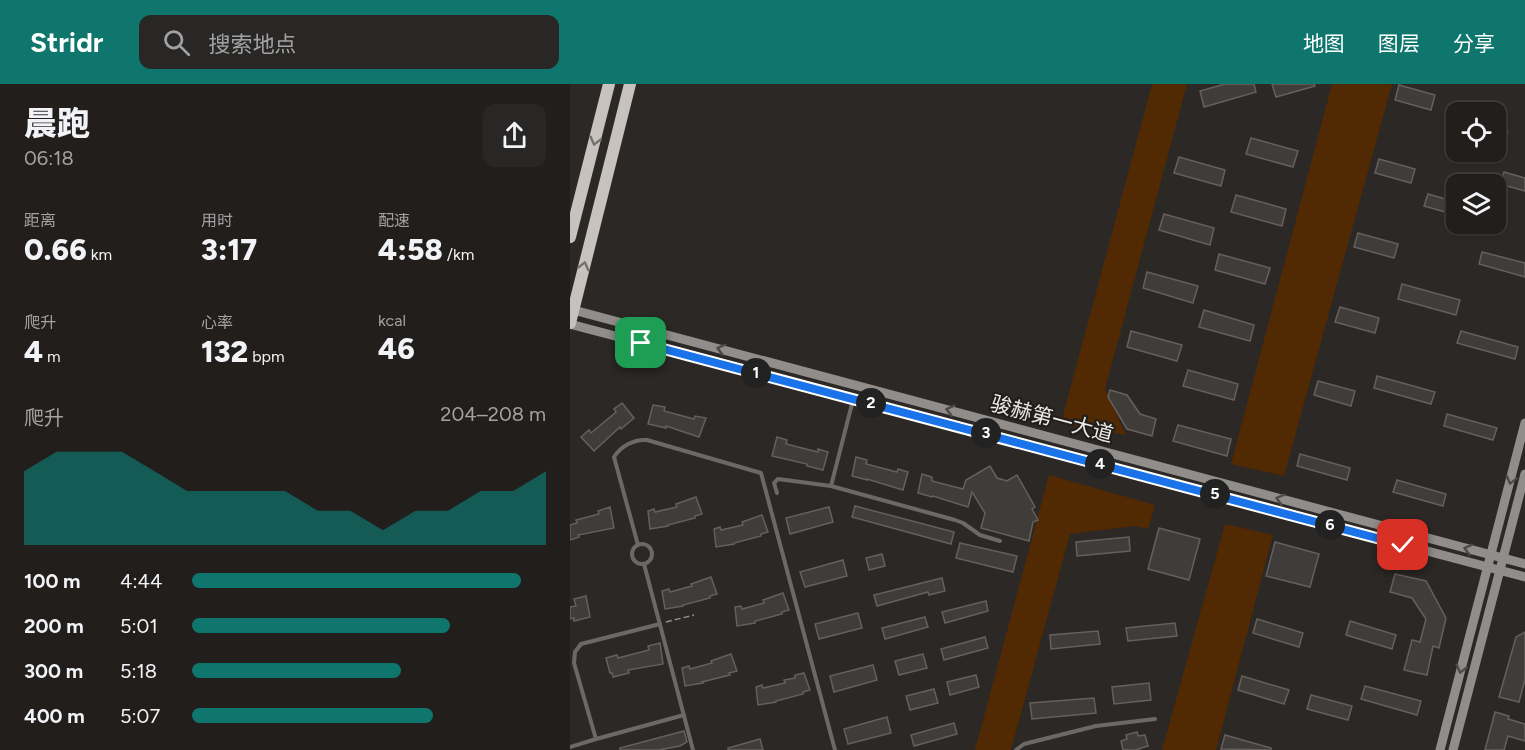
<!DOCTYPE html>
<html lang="zh">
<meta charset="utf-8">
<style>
:root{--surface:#211e1c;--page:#292725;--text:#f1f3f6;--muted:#a2a2a3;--line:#3e3c3b;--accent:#0f766e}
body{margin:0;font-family:Figtree,"Noto Sans SC",sans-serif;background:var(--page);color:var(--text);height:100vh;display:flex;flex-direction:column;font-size:22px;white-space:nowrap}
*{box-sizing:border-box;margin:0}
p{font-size:20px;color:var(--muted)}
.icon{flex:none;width:33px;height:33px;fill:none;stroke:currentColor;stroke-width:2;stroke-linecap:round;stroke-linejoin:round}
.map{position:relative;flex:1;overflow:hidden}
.panel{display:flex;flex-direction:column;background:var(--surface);width:570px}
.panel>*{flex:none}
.fabs{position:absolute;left:876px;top:18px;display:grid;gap:12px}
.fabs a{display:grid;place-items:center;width:60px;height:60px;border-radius:12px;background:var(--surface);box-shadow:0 2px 4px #0004,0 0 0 2px var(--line);font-size:30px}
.pin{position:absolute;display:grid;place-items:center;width:51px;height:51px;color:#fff;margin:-26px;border-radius:12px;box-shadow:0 3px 9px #0006}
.km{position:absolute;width:30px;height:30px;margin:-15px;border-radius:50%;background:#222;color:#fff;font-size:16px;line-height:30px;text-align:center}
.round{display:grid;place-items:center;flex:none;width:63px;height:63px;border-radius:12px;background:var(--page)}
.overview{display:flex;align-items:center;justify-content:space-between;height:102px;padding:0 24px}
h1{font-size:33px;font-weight:800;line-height:45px}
.figures{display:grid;grid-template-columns:repeat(3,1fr);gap:9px;height:102px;padding:6px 24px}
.figures div{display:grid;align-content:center}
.figures b{font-size:30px;font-weight:800}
.figures small{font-size:16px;font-weight:400}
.figures p{font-size:16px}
.chart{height:168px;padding:12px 24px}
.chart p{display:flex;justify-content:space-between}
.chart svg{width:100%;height:108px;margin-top:6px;fill:var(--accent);opacity:.7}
ul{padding:0 24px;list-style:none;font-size:20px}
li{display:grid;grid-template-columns:96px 72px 1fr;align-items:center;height:45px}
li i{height:15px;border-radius:8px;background:var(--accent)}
header{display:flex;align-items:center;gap:36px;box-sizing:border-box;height:84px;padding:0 30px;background:var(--accent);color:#fff}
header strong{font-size:28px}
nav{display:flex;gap:33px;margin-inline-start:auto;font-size:21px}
.search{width:420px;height:54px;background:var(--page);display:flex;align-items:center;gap:15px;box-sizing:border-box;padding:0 21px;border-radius:12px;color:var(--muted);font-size:22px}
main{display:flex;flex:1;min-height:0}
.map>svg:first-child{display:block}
.green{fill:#512a03}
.building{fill:#403c39;stroke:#65605d;stroke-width:1.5}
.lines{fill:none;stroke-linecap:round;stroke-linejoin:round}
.path{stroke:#918e8b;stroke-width:1.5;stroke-dasharray:6 3;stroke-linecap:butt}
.lane{stroke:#6b6967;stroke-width:4}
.secondary{stroke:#908d8a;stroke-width:9}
.highway{stroke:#c7c2be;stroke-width:12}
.oneway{stroke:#74706c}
.oneway2{stroke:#4e4a47}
.route-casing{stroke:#fff;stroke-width:12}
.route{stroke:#1a73e8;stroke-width:8}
.labels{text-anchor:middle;stroke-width:4.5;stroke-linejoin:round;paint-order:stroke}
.street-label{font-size:21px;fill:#ece9e7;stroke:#221e1b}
</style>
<header>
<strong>Stridr</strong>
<div class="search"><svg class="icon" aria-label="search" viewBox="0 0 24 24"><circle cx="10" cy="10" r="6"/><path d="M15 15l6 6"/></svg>搜索地点</div>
<nav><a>地图</a><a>图层</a><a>分享</a></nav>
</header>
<main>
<section class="panel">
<div class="overview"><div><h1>晨跑</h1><p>06:18</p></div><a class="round"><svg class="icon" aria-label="share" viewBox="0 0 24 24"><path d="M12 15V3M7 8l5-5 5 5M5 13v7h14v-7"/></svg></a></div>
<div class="figures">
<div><p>距离</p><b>0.66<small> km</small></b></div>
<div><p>用时</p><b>3:17</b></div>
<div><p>配速</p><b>4:58<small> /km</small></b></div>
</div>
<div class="figures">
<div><p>爬升</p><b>4<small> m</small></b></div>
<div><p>心率</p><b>132<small> bpm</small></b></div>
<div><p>kcal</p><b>46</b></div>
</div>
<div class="chart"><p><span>爬升</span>204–208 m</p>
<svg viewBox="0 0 160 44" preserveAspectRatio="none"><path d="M0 44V14L10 6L20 6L30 6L40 14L50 22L60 22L70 22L80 22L90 30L100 30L110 38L120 30L130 30L140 22L150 22L160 14V44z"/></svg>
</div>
<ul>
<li><b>100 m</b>4:44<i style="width:93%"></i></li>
<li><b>200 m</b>5:01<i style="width:73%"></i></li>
<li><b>300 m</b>5:18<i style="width:59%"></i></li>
<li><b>400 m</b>5:07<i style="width:68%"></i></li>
</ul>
</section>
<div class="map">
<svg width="955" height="666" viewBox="0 0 955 666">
<rect width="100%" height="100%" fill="#2c2825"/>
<g class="green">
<polygon points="582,0 617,0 535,305 556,351 491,339"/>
<polygon points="762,0 822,0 714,392 661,380"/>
<polygon points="479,391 585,421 578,445 565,442 500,450 441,666 405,666"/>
<polygon points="655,440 703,451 646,666 592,666"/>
</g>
<g class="building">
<polygon points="655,0 684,0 686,8 634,23 630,7"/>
<polygon points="702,0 744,0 745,2 706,13"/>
<polygon points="829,1 865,11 861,26 825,16"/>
<polygon points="880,32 886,34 886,47 876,45"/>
<polygon points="926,45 938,48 934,60 926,58"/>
<polygon points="681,54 728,67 723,83 676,70"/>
<polygon points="609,73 655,86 651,102 604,89"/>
<polygon points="809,75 845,85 841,99 805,89"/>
<polygon points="934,88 955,94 955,107 930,100"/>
<polygon points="858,110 886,118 886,131 854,122"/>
<polygon points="666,111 716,125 712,142 661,128"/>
<polygon points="594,130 644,144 640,161 589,146"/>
<polygon points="788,149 828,160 824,174 784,163"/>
<polygon points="912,168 955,179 955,193 909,180"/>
<polygon points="649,170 700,184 695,200 645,186"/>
<polygon points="577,188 628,202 623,219 573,204"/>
<polygon points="832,200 890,216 886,231 828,215"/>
<polygon points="770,223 809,234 805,249 765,238"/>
<polygon points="634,226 684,241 680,257 629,243"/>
<polygon points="561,247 612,261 607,277 557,263"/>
<polygon points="891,247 948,263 945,275 887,259"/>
<polygon points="618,286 668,300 664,316 613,302"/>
<polygon points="807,292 865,308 861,320 804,304"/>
<polygon points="748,297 785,307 781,322 744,311"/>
<polygon points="540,306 557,311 570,330 586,335 582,352 557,345 538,313"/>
<polygon points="52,319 64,334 51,345 50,343 24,367 11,353 19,346 21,349 46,328 44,325"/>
<polygon points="83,321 95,323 94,327 124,335 125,332 136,334 129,353 96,342 96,344 78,340"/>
<polygon points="877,330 927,344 923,356 874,342"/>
<polygon points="608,341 661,355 657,372 603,357"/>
<polygon points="207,353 217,356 216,360 248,368 248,365 258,368 253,386 237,382 237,380 202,372"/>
<polygon points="730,370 780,384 777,396 727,382"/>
<polygon points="286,373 297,376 296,380 327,388 328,385 338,388 333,406 297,395 297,396 282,392"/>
<polygon points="420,382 427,394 437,397 447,391 465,423 462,425 468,436 463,438 459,457 411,444 415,429 402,408 398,423 363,412 362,413 348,409 352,390 362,393 362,397 393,405 396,396"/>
<polygon points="827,396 876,410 873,422 823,408"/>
<polygon points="126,413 132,430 125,432 125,434 98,441 98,442 80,445 78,427 84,425 85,428 107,423 106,420"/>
<polygon points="285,422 384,448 381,460 282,433"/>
<polygon points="40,423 44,444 8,451 9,453 0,456 0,441 7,439 6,436 29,430 28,427"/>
<polygon points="259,423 263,438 220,450 216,434"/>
<polygon points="192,431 198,448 191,450 191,452 164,459 164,460 146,463 144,445 150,443 151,446 173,441 172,438"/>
<polygon points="589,444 630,455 619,496 578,485"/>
<polygon points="559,453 560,467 507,472 506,458"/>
<polygon points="705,458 749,470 740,503 696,492"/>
<polygon points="390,459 447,472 443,488 386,474"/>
<polygon points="312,470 315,482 299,486 296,474"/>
<polygon points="273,476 277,492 235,503 230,488"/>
<polygon points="825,490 856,497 876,534 869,564 863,562 857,591 834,586 842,556 850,558 856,535 842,514 820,508"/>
<polygon points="141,493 147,510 140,512 140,514 113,521 113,522 95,525 92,507 99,505 100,508 122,502 121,500"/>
<polygon points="372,494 375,507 359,511 358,508 307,522 304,511"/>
<polygon points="213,509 219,526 212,528 212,530 185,537 185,539 167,542 165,523 171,522 172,525 194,519 193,516"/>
<polygon points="16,512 20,533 4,537 4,534 0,535 0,523 6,522 4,515"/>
<polygon points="416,517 418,527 375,539 372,528"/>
<polygon points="288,529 292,544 249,555 245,540"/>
<polygon points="355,533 358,543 315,555 312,544"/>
<polygon points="687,535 733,549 729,563 683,549"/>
<polygon points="780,537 826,551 822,565 776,551"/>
<polygon points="605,539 607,552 558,557 556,544"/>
<polygon points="528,547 530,560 481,565 480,551"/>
<polygon points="955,548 955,595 949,618 929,613 946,553"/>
<polygon points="415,553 418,564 374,576 371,565"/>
<polygon points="90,559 93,580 58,586 59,589 43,593 42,589 40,589 36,574 47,571 48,574 79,566 78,562"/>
<polygon points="161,570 167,587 159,589 160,591 132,598 133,599 115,602 112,584 119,582 120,585 142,579 141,577"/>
<polygon points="353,570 357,584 329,591 325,577"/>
<polygon points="303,581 307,596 264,608 260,592"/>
<polygon points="234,589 240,606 233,608 233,610 206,617 206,618 188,621 186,603 192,601 193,604 215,599 214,596 225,594 225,591"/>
<polygon points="406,591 409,603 380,611 377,598"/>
<polygon points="672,592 719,606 714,620 668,606"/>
<polygon points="579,599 581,616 544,620 542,603"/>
<polygon points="795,602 851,617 847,631 791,615"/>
<polygon points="364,605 368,619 340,626 336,612"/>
<polygon points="741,611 782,622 778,636 737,625"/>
<polygon points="524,614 526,629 462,635 460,619"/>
<polygon points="925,628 939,632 938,635 955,640 955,657 938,652 934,666 915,666"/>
<polygon points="317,633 321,649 278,660 274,645"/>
<polygon points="384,639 387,650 344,662 341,651"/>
<polygon points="114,647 117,658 110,662 89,666 50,666 50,664"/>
<polygon points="567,648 568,652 575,651 578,662 565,666 553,666 551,657 557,655 556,651"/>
<polygon points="655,651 701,664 701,666 651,665"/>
<polygon points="190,655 193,666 158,666 158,664"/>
</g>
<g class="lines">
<polyline class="path" points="96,538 124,531"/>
<g class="lane">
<polyline points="261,402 385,436 393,439 410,451 430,457"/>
<polyline points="207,409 204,399 208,395 261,402 283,316"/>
<circle cx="72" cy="470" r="10"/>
<path d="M68,461L44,373C51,362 64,355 77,356L191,389L265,666"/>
<polyline points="74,480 123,666"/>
<polyline points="90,540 11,560 5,568 4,579 26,655 114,631"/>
<polyline points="0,663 26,655"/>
<polyline points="446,666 454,660 526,642 585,635"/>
</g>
<g class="secondary">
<polyline points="0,225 955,480"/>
<polyline points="0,240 955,493"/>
<polyline points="870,666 955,339"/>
<polyline points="883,666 955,390"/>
</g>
<g class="highway">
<polyline points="0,153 39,0"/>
<polyline points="0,239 60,0"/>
</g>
</g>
<defs><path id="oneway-chevron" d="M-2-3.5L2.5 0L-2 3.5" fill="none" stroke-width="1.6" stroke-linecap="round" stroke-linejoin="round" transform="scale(1.5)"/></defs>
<g class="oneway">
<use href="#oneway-chevron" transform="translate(25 57) rotate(104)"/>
<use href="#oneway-chevron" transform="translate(14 182) rotate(-76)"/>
</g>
<g class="oneway2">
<use href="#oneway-chevron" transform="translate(151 265) rotate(-165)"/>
<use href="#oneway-chevron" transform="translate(380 326) rotate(-165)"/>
<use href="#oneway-chevron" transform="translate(941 396) rotate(104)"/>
<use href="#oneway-chevron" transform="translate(710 415) rotate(-165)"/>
<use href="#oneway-chevron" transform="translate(898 465) rotate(-165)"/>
<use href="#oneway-chevron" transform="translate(891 585) rotate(105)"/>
</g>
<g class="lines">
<defs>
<polyline id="route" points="71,259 833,461"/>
</defs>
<use href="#route" class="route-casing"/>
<use href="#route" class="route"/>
</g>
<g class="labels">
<g class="street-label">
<text transform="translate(482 335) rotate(15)" y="7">骏赫第一大道</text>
</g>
</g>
</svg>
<div class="fabs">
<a><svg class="icon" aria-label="locate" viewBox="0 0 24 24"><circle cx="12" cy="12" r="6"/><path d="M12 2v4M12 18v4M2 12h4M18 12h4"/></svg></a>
<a><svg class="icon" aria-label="layers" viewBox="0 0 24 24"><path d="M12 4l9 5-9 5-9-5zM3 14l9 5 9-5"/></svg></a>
</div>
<div class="pin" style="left:71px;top:259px;background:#1e9e55"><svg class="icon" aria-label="arrive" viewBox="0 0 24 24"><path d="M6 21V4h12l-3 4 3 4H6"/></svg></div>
<div class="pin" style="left:833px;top:461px;background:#d93025"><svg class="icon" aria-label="check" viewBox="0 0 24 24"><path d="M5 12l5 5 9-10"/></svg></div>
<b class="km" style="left:186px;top:289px">1</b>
<b class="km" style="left:301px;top:319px">2</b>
<b class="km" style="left:416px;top:349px">3</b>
<b class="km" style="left:530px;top:380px">4</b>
<b class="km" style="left:645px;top:410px">5</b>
<b class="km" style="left:760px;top:441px">6</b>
</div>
</main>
